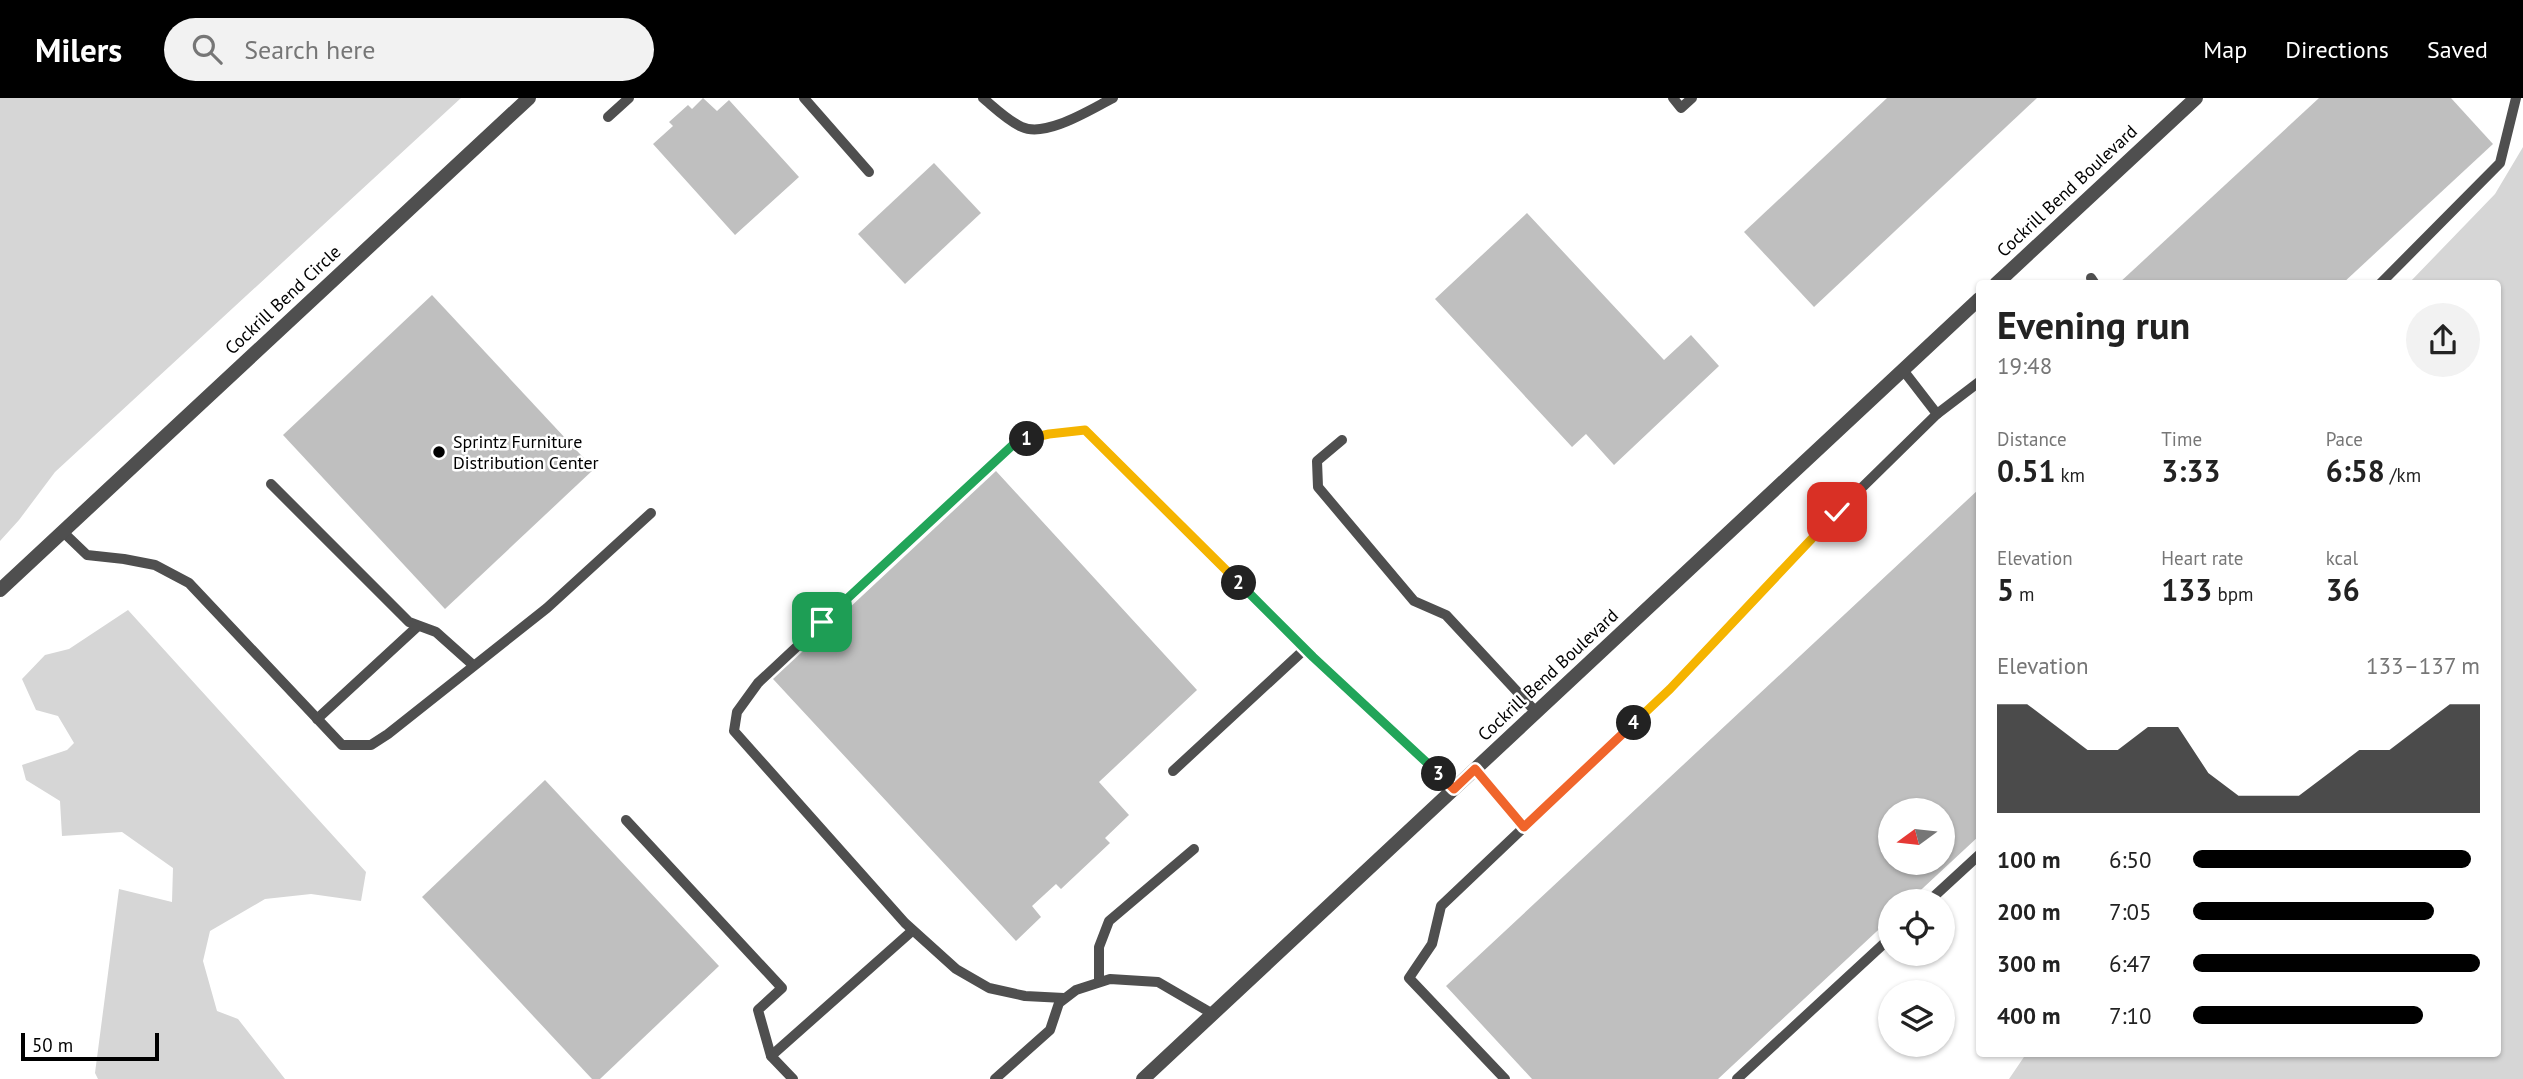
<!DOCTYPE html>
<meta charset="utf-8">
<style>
:root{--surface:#fff;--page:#f2f2f2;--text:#222;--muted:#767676;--accent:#000}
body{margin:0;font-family:"PT Sans",sans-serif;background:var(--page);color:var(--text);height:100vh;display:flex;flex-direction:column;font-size:26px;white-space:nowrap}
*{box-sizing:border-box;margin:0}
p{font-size:23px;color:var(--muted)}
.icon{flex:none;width:38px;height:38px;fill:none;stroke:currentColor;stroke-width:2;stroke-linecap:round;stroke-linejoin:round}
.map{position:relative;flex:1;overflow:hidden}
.drawer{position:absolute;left:1976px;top:182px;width:525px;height:777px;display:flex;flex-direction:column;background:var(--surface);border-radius:7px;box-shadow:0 2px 5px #0004}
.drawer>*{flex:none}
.needle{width:46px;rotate:255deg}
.buttons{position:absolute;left:1878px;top:700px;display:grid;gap:14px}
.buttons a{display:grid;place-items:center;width:77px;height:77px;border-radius:50%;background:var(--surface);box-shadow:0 2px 5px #0004;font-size:35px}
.scale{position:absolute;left:21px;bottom:18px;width:138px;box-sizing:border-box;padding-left:7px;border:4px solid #000;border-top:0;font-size:19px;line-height:24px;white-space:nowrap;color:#000;-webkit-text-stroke:5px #fff;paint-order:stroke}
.pin{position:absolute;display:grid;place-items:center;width:60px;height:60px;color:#fff;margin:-30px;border-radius:14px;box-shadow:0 4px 10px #0006}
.km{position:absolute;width:35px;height:35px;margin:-18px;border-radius:50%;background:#222;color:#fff;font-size:19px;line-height:35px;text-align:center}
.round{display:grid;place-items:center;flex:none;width:74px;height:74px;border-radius:37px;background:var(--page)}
.head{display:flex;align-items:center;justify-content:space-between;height:119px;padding:0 21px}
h1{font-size:38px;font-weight:700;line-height:52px}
.metrics{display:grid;grid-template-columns:repeat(3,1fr);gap:10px;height:119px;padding:7px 21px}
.metrics div{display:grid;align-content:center}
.metrics b{font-size:30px;font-weight:700}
.metrics small{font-size:19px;font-weight:400}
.metrics p{font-size:19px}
.chart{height:196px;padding:14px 21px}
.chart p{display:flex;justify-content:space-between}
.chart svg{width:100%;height:126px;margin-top:7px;fill:var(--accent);opacity:.7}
ul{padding:0 21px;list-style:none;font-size:23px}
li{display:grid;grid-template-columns:112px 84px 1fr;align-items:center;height:52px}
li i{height:18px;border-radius:9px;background:var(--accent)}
header{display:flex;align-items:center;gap:42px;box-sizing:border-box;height:98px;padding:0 35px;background:var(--accent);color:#fff}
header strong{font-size:33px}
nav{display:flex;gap:38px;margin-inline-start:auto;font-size:24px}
.search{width:490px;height:63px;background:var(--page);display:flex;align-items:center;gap:18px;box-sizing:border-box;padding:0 24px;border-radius:38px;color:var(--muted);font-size:26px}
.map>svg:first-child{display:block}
.green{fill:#d6d6d6}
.building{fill:#bfbfbf;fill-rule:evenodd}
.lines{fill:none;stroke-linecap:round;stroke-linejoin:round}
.service{stroke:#4f4f4f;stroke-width:10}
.tertiary{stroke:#4f4f4f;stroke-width:14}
.split-1-casing{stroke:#fff;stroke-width:14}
.split-2-casing{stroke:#fff;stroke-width:14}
.split-3-casing{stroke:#fff;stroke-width:14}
.split-4-casing{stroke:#fff;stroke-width:14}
.split-5-casing{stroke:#fff;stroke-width:14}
.split-1{stroke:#22a559;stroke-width:9}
.split-2{stroke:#f5b400;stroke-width:9}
.split-3{stroke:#22a559;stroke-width:9}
.split-4{stroke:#f0652b;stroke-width:9}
.split-5{stroke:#f5b400;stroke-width:9}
.poi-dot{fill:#000;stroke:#fff;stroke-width:2.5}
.labels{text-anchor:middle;stroke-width:5;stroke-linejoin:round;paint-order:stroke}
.street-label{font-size:18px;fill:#000;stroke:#fff}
.poi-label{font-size:18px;fill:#000;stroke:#fff;text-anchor:start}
</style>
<header>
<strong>Milers</strong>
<div class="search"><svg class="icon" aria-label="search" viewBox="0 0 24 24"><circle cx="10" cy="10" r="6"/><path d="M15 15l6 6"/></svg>Search here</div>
<nav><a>Map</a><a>Directions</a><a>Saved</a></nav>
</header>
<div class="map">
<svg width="2523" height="981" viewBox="0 0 2523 981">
<rect width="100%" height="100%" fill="#fff"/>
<g class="green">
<polygon points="0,0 461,0 55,374 19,422 0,443"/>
<polygon points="2523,49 2523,981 2009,981 2026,956 2497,956 2497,186 2409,185 2495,96"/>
<polygon points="128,512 366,774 361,803 311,796 265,801 210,833 203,863 217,913 238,921 285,981 98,981 95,975 119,791 172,804 173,770 122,734 62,738 60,703 26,682 22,667 67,652 74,645 58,618 36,612 22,581 45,557 69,551"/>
</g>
<g class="building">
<polygon points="703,0 717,13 729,2 799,79 735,137 653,46 673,28 669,24 688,7 692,11"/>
<polygon points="1887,0 2037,0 1814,209 1744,134"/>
<polygon points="2319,0 2451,0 2493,46 2342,186 2118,186"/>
<polygon points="934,65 981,115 905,186 858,136"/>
<polygon points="1527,115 1664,262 1691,237 1719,268 1614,367 1586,336 1572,349 1435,201"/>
<polygon points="432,197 594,371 445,511 283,337"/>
<polygon points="996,373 1197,592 1099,684 1129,717 1105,740 1110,745 1061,791 1056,786 1032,808 1041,819 1016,843 773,581"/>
<path d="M1979,391V738L1909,803H1890V821L1718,981H1532L1446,888ZM1890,712H1942V765H1890Z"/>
<polygon points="545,682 719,868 600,981 592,981 422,799"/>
</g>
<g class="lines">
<g class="service">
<polyline points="804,0 869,74"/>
<path d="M983,0C995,10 1008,23 1022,29C1046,40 1091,11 1113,0"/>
<polyline points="1673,0 1681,10 1692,0"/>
<polyline points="608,19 629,0"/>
<polyline points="2091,180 2095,186"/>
<polyline points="2380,186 2500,65 2516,0"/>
<polyline points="1903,272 1937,316"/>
<polyline points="1342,342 1317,363 1318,389 1414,503 1446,517 1536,614"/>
<polyline points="271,386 409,524 436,534 473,567"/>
<polyline points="62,433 87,457 124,461 155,467 189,485 342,647 371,647 388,636 547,510 651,415"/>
<polyline points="317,621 418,528"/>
<polyline points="1475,671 1524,729"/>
<polyline points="1173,673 1305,551"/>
<polyline points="626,722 782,890 758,912 771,958"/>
<polyline points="1929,803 1979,757"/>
<polyline points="1099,884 1099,849 1109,823 1194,751"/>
<polyline points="1064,900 1025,898 989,890 956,871 905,825 734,633 737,614 758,585 1016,344 1049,336 1085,332 1313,559 1454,691"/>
<polyline points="793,981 771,958 912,833"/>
<polyline points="995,981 1050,932 1059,905 1076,892 1110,881 1158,884 1213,916"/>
<polyline points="1505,981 1409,880 1432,846 1441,808 1670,591 1837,414 1937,316 1979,284"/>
<polyline points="1737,981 1890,840"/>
</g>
<g class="tertiary">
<polyline points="1996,186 2196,0"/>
<polyline points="0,492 529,0"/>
<polyline points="1143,981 1979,201"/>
</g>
</g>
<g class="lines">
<defs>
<polyline id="split-1" points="822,524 1016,344 1027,341"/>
<polyline id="split-2" points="1027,341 1049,336 1085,332 1239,485"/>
<polyline id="split-3" points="1239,485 1313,559 1439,676"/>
<polyline id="split-4" points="1439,676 1454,691 1475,671 1524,729 1634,625"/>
<polyline id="split-5" points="1634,625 1670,591 1837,414"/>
</defs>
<use href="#split-1" class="split-1-casing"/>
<use href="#split-2" class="split-2-casing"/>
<use href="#split-3" class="split-3-casing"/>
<use href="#split-4" class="split-4-casing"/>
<use href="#split-5" class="split-5-casing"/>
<use href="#split-1" class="split-1"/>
<use href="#split-2" class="split-2"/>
<use href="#split-3" class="split-3"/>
<use href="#split-4" class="split-4"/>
<use href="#split-5" class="split-5"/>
</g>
<circle class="poi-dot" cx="439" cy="354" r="7"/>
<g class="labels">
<g class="street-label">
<text transform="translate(2067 93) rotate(-43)" y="6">Cockrill Bend Boulevard</text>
<text transform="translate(283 202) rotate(-43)" y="6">Cockrill Bend Circle</text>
<text transform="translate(1548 577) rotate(-43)" y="6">Cockrill Bend Boulevard</text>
</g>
<g class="poi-label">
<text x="453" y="350">Sprintz Furniture<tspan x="453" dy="21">Distribution Center</tspan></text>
</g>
</g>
</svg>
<div class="buttons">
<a><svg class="needle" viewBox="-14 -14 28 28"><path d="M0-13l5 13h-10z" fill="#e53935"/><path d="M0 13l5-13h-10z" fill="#767676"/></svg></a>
<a><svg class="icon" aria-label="locate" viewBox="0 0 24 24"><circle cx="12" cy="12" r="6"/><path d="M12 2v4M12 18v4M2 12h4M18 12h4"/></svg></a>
<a><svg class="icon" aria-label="layers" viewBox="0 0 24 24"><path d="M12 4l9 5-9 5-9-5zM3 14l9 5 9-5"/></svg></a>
</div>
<div class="scale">50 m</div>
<div class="pin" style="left:822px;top:524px;background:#1e9e55"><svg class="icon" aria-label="arrive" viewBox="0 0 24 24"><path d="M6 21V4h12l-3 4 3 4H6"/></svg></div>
<div class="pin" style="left:1837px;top:414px;background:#d93025"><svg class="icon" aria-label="check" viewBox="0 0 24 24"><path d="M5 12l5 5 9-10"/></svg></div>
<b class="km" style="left:1027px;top:341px">1</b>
<b class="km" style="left:1239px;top:485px">2</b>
<b class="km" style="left:1439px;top:676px">3</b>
<b class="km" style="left:1634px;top:625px">4</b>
<section class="drawer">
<div class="head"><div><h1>Evening run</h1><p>19:48</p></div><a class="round"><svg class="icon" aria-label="share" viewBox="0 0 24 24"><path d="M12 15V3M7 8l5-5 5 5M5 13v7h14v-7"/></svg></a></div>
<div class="metrics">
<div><p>Distance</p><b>0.51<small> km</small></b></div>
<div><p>Time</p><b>3:33</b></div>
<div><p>Pace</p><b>6:58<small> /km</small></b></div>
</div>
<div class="metrics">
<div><p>Elevation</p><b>5<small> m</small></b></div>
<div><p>Heart rate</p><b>133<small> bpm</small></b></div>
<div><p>kcal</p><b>36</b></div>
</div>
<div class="chart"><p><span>Elevation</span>133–137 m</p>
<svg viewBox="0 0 160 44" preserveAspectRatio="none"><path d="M0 44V6L10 6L20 14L30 22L40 22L50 14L60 14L70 30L80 38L90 38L100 38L110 30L120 22L130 22L140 14L150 6L160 6V44z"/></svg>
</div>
<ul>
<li><b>100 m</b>6:50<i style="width:97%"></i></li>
<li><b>200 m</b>7:05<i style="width:84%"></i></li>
<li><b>300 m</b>6:47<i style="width:100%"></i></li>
<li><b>400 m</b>7:10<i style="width:80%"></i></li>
</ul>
</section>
</div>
